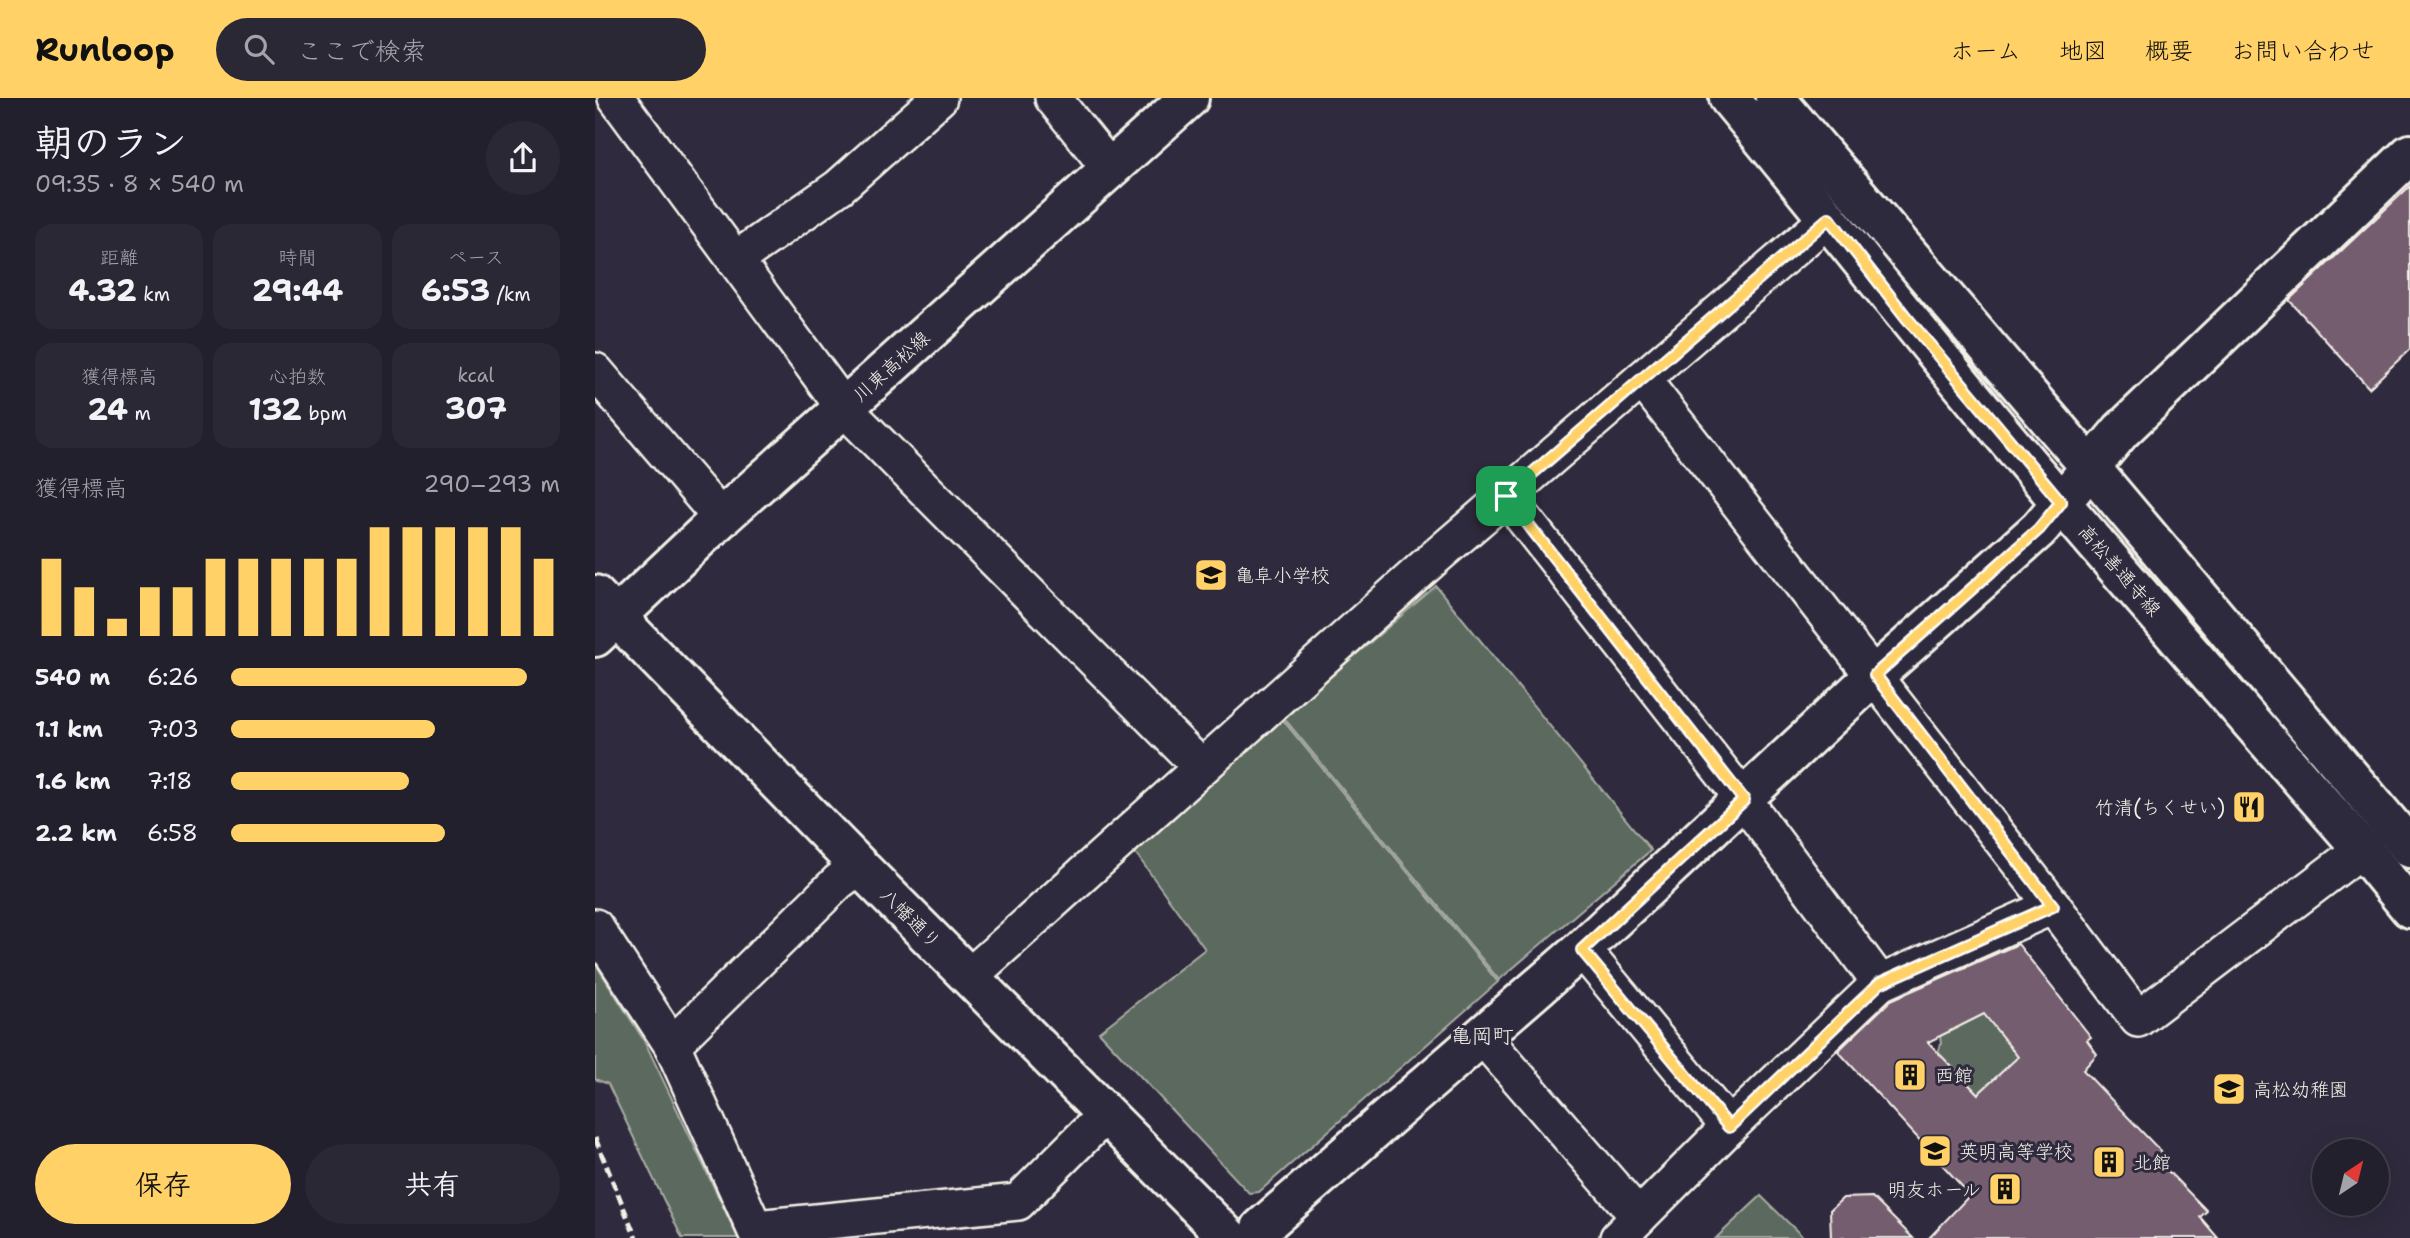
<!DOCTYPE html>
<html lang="ja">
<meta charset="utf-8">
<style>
:root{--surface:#23202e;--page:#2b2836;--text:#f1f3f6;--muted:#a3a3aa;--line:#403e4a;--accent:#ffd166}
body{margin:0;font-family:"Shantell Sans","Klee One",sans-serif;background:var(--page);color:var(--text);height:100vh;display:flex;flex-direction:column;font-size:26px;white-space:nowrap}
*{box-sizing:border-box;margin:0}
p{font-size:23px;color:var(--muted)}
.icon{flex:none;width:38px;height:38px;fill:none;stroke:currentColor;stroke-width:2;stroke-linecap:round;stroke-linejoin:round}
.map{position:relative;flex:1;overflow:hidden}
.panel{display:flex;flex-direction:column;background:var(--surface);width:595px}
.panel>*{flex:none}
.needle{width:46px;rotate:35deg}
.controls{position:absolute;left:1717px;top:1041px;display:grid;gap:14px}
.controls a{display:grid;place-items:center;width:77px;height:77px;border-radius:50%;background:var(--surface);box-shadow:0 7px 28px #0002,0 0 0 2px var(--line);font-size:35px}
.pin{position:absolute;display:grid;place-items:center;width:60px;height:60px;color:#fff;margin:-30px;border-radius:14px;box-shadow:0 4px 10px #0006}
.round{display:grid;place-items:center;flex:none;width:74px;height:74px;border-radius:37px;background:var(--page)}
.head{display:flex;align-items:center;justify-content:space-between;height:119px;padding:0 35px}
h1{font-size:38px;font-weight:700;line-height:52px}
.stats{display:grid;grid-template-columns:repeat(3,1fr);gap:10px;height:119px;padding:7px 35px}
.stats div{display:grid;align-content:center;border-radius:18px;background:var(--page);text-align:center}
.stats b{font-size:30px;font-weight:700}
.stats small{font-size:19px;font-weight:400}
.stats p{font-size:19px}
.chart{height:196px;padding:14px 35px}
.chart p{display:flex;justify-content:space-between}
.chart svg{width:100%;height:126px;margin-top:7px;stroke:var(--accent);stroke-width:6}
.button{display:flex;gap:14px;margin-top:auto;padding:14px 35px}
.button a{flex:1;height:80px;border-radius:42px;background:var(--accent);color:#111;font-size:28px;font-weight:700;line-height:80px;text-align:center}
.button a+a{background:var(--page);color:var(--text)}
ul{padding:0 35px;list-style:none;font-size:23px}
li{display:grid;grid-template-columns:112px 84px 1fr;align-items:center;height:52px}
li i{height:18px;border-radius:9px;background:var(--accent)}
header{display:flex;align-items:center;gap:42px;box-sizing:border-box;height:98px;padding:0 35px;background:var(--accent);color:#111}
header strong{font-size:33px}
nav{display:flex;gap:38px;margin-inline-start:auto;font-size:24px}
.search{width:490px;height:63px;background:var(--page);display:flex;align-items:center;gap:18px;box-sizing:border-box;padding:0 24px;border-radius:38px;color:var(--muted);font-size:26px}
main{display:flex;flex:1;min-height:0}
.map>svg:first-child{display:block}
.green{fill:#5b695e;stroke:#a8ada3;stroke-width:2}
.building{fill:#755d6f;stroke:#f4f1e8;stroke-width:2;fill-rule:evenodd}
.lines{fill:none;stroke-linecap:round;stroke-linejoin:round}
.minor-casing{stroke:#f4f1e8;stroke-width:40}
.tertiary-casing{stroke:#f4f1e8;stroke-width:44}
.secondary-casing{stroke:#f4f1e8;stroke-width:44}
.primary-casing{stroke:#f4f1e8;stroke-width:44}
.minor{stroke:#2f2a3d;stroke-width:35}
.tertiary{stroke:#2f2a3d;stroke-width:38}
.secondary{stroke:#2f2a3d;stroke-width:38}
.primary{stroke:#2f2a3d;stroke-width:38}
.rail{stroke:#f4f1e8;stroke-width:5;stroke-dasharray:10 5;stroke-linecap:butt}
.route-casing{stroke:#fff;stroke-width:14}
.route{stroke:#ffd166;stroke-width:9}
.labels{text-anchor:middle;stroke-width:6;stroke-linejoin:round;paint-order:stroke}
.street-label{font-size:19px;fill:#f4f1e8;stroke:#2f2a3d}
.poi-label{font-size:19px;fill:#f4f1e8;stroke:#2f2a3d;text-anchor:start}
.neighbourhood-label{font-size:21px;fill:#f4f1e8;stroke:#2f2a3d}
</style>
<header>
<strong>Runloop</strong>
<div class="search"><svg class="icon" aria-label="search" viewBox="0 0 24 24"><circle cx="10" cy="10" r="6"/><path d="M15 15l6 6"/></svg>ここで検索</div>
<nav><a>ホーム</a><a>地図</a><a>概要</a><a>お問い合わせ</a></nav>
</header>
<main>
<section class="panel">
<div class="head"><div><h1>朝のラン</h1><p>09:35 · 8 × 540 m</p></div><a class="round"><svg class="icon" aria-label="share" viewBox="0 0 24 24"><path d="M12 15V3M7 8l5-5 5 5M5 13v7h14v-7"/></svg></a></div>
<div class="stats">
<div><p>距離</p><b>4.32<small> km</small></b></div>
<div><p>時間</p><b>29:44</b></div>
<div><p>ペース</p><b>6:53<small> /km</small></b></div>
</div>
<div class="stats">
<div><p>獲得標高</p><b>24<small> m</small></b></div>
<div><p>心拍数</p><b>132<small> bpm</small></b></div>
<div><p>kcal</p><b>307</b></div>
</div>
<div class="chart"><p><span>獲得標高</span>290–293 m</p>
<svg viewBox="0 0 160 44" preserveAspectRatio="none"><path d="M5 44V17M15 44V27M25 44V38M35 44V27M45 44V27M55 44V17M65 44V17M75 44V17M85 44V17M95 44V17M105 44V6M115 44V6M125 44V6M135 44V6M145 44V6M155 44V17"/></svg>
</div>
<ul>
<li><b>540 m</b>6:26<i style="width:90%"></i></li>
<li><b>1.1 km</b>7:03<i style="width:62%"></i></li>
<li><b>1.6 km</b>7:18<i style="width:54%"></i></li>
<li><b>2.2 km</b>6:58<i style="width:65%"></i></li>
</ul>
<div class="button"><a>保存</a><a>共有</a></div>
</section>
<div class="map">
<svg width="1815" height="1140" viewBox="0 0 1815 1140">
<rect width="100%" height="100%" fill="#2f2a3d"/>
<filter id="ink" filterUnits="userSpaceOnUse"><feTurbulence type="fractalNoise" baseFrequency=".0143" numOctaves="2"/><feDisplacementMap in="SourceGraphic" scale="14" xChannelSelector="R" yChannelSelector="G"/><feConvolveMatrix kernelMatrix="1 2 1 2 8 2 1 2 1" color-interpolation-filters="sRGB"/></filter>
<g filter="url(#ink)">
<g class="green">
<polygon points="841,488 1056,752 904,882 688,619"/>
<polygon points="687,621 903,884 664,1094 654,1095 504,934 610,851 539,753"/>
<polygon points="0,865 50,944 143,1140 87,1140 13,986 0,981"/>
<polygon points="1389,916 1423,959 1383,996 1343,955 1346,946 1345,938"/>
<polygon points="1166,1098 1209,1140 1121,1140"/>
</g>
<g class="building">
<polygon points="1815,88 1815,251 1774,290 1694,202"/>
<path d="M1423,846L1496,939L1492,942L1502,956L1488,972L1573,1061L1567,1067L1612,1113L1605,1119L1623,1140H1334L1375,1097L1243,953L1296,902ZM1389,916L1423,959L1383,996L1333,944Z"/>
<polygon points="1277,1099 1318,1140 1236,1140 1235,1112 1248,1100"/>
</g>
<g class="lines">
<defs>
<g id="minor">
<polyline points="21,0 249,310 606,669"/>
<polyline points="458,0 516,72"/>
<polyline points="140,162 244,89 344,0"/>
<polyline points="0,273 126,420"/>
<polyline points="1047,281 1458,808"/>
<polyline points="911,398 1149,702 1285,885"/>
<polyline points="0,829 77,947 164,1140"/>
<polyline points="987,851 1134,1029"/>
<polyline points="375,878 837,462 1234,120"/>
<polyline points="887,938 1044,1119"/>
<polyline points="77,947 243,784 264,768"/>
<polyline points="161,1130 423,1104 510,1017"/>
<polyline points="1023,1140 1134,1029 1285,885 1458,808 1543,921 1767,751"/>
</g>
<g id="tertiary">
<polyline points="0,497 264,768 634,1140"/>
<polyline points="665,1140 666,1130 987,851 1280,577 1444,431 1526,333 1815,56"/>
</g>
<polyline id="secondary" points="0,539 126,420 594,0"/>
<g id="primary">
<path d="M1134,0C1233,119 1328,242 1428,360C1539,492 1654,621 1767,751L1815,810"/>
<polyline points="1180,0 1495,369 1815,750"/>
</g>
</defs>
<use href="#minor" class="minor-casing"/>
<use href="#tertiary" class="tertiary-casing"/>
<use href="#secondary" class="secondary-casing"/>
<use href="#primary" class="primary-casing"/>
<use href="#minor" class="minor"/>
<use href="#tertiary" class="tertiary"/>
<use href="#secondary" class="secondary"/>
<use href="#primary" class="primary"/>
<polyline class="rail" points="0,1040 41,1140"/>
</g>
</g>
<g class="lines" filter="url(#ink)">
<defs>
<polygon id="route" points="1234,120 1311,219 1466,404 1444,431 1280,577 1458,808 1285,885 1134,1029 987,852 1149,702 911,398"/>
</defs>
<use href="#route" class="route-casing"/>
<use href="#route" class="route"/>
</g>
<defs>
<symbol id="school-square" viewBox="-11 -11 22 22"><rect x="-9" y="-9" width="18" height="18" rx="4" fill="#ffd166" stroke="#2f2a3d"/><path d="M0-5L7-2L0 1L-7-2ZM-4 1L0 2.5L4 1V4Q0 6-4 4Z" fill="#111"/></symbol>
<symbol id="restaurant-square" viewBox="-11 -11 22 22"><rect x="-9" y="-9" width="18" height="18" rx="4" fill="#ffd166" stroke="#2f2a3d"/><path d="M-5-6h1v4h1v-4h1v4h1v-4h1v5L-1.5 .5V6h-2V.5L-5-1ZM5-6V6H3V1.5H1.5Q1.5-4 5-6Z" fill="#111"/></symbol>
<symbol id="building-square" viewBox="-11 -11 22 22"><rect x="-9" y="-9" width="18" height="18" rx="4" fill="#ffd166" stroke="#2f2a3d"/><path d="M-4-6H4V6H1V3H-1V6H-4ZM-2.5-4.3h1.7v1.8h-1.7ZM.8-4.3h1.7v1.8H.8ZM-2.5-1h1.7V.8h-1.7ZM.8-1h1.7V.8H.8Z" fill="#111"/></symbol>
</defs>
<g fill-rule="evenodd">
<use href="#school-square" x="597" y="458" width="38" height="38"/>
<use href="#restaurant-square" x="1635" y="690" width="38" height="38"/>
<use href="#building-square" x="1296" y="958" width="38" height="38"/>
<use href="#school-square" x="1615" y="972" width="38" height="38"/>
<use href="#school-square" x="1321" y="1034" width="38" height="38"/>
<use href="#building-square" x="1495" y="1045" width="38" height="38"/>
<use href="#building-square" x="1391" y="1072" width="38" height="38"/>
</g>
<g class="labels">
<g class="street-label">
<text transform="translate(296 268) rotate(-42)" y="7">川東高松線</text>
<text transform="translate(1525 472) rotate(49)" y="7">高松善通寺線</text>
<text transform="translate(316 820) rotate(45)" y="7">八幡通り</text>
</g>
<g class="poi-label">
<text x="640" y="484">亀阜小学校</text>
<text x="1630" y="716" text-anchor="end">竹清(ちくせい)</text>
<text x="1340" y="984">西館</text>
<text x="1658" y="998">高松幼稚園</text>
<text x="1364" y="1060">英明高等学校</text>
<text x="1538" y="1071">北館</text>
<text x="1386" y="1098" text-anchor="end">明友ホール</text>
</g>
<g class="neighbourhood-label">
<text x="887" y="945">亀岡町</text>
</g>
</g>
</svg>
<div class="controls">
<a><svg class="needle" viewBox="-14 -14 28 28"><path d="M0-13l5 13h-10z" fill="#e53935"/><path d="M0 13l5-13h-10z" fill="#a3a3aa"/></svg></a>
</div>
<div class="pin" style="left:911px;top:398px;background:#1e9e55"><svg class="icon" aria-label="arrive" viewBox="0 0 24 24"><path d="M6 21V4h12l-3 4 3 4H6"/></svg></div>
</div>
</main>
